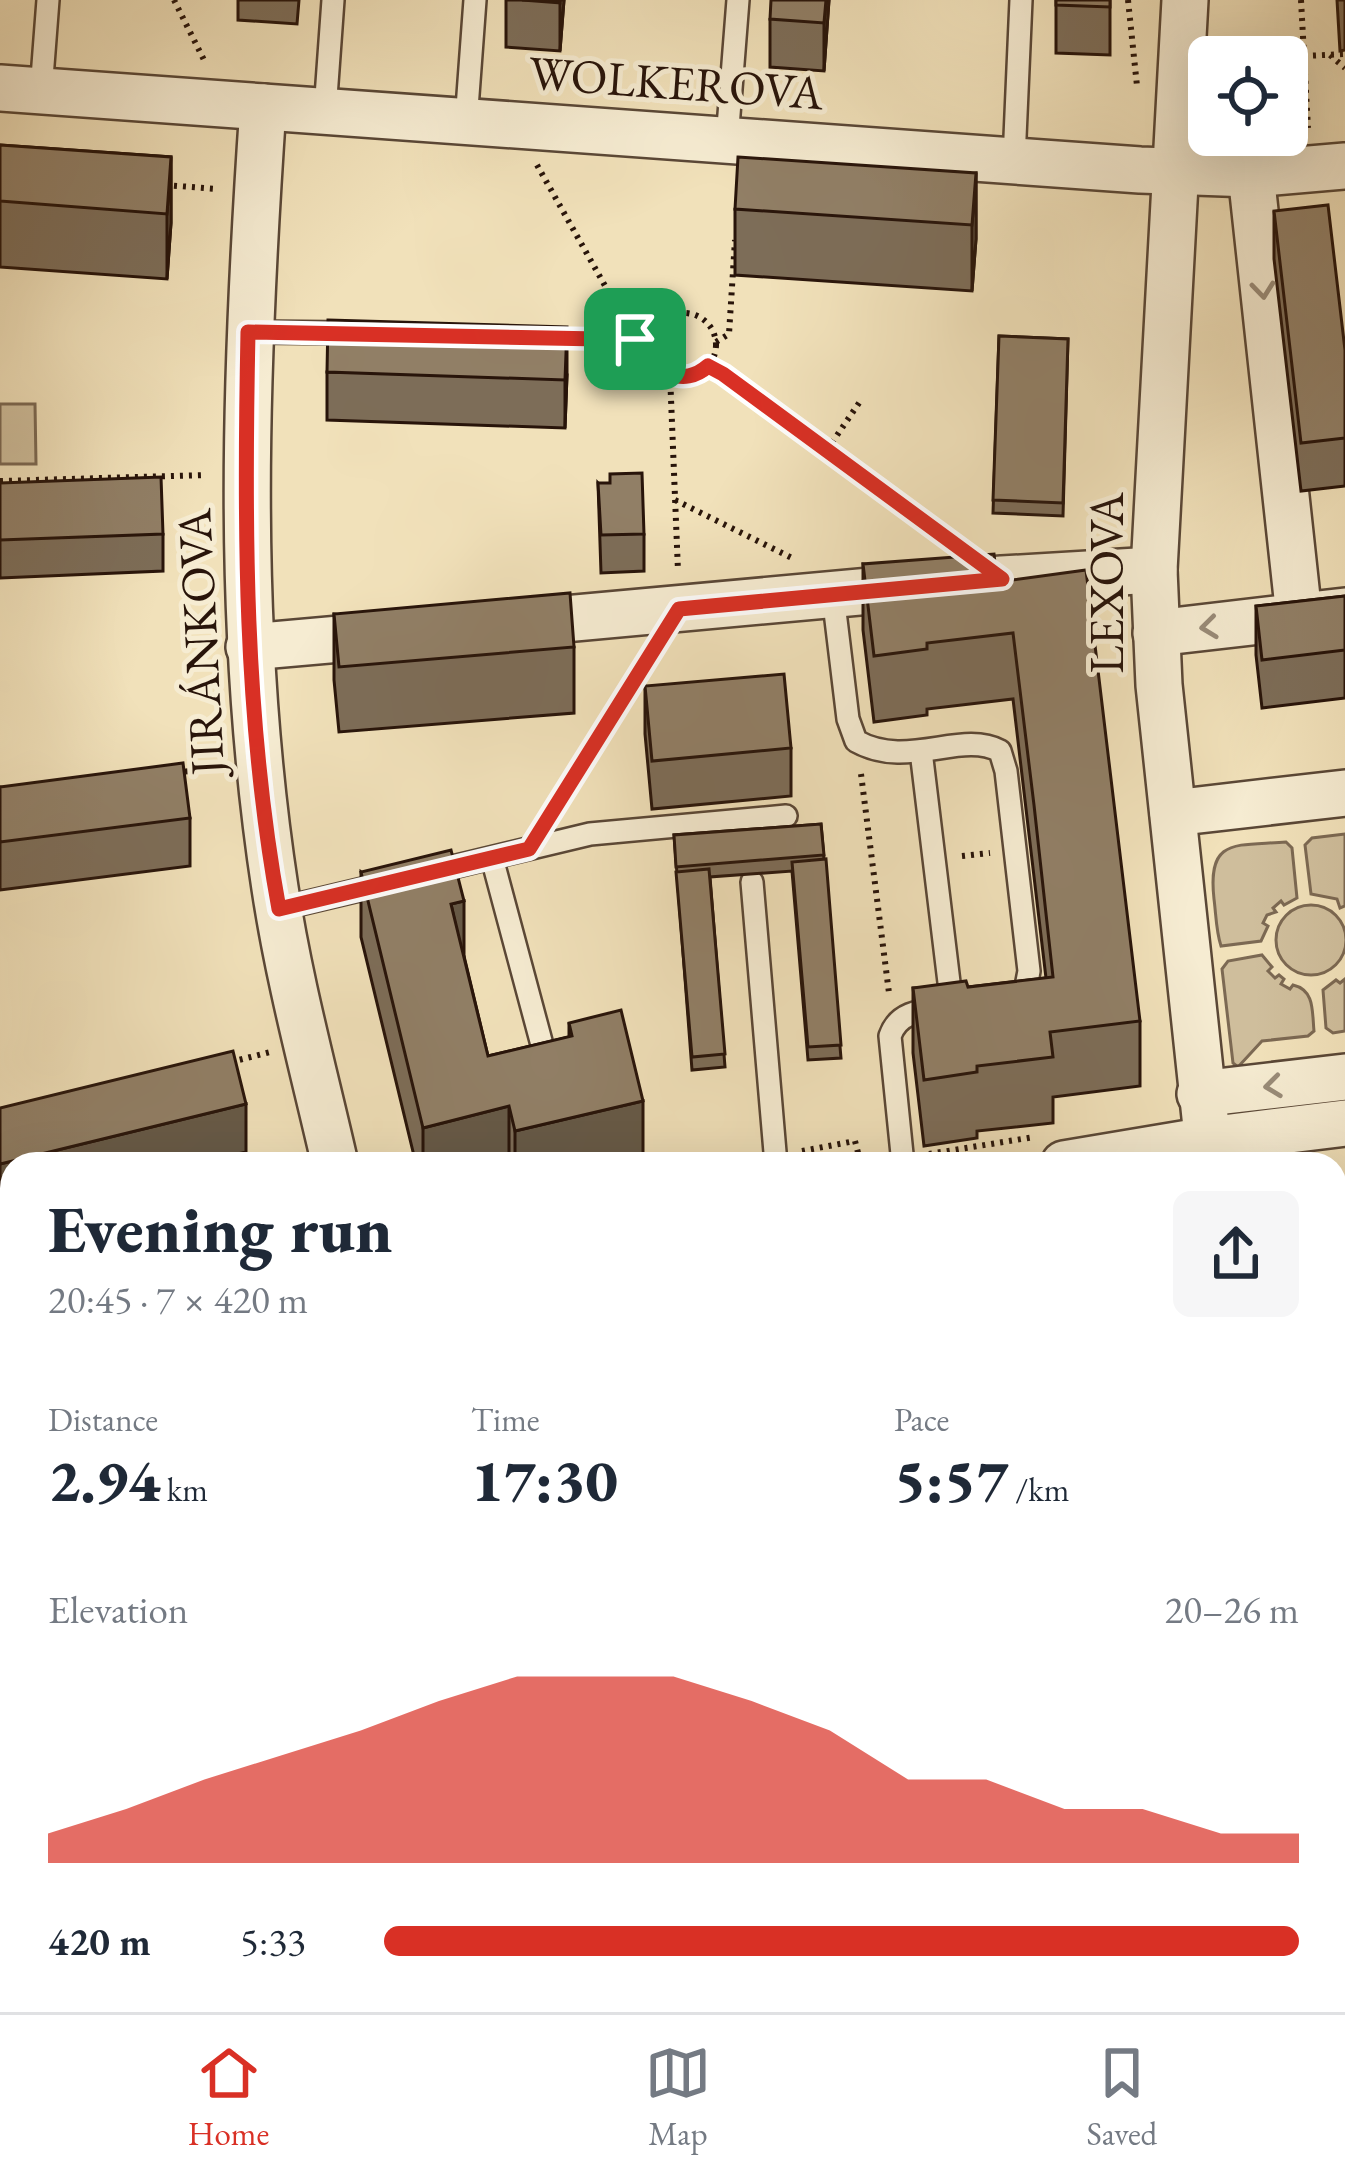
<!DOCTYPE html>
<meta charset="utf-8">
<style>
:root{--surface:#fff;--page:#f6f6f7;--text:#1f2937;--muted:#747a83;--line:#e0e1e3;--accent:#d93025}
body{margin:0;font-family:"EB Garamond",serif;background:var(--page);color:var(--text);height:100vh;display:flex;flex-direction:column;font-size:45px;white-space:nowrap}
*{box-sizing:border-box;margin:0}
p{font-size:39px;color:var(--muted)}
.icon{flex:none;width:66px;height:66px;fill:none;stroke:currentColor;stroke-width:2;stroke-linecap:round;stroke-linejoin:round}
.map{position:relative;flex:1;overflow:hidden}
.side{position:absolute;left:0px;top:1152px;width:1347px;height:861px;display:flex;flex-direction:column;background:var(--surface);border-radius:36px 36px 0 0;box-shadow:0 12px 48px #0002}
.side>*{flex:none}
.tools{position:absolute;left:1188px;top:36px;display:grid;gap:24px}
.tools a{display:grid;place-items:center;width:120px;height:120px;border-radius:18px;background:var(--surface);box-shadow:0 12px 48px #0002;font-size:60px}
.pin{position:absolute;display:grid;place-items:center;width:102px;height:102px;color:#fff;margin:-51px;border-radius:24px;box-shadow:0 6px 18px #0006}
.round{display:grid;place-items:center;flex:none;width:126px;height:126px;border-radius:18px;background:var(--page)}
.headline{display:flex;align-items:center;justify-content:space-between;height:204px;padding:0 48px}
h1{font-size:66px;font-weight:800;line-height:90px}
.stats{display:grid;grid-template-columns:repeat(3,1fr);gap:18px;height:204px;padding:12px 48px}
.stats div{display:grid;align-content:center}
.stats b{font-size:60px;font-weight:800}
.stats small{font-size:33px;font-weight:400}
.stats p{font-size:33px}
.chart{height:336px;padding:24px 48px}
.chart p{display:flex;justify-content:space-between}
.chart svg{width:100%;height:216px;margin-top:12px;fill:var(--accent);opacity:.7}
ul{padding:0 48px;list-style:none;font-size:39px}
li{display:grid;grid-template-columns:192px 144px 1fr;align-items:center;height:90px}
li i{height:30px;border-radius:15px;background:var(--accent)}
.tab-bar{display:flex;justify-content:space-around;align-items:center;height:168px;border-top:3px solid var(--line);background:var(--surface);font-size:33px;color:var(--muted)}
.tab-bar a{display:grid;justify-items:center;gap:6px}
.tab-bar .on{color:var(--accent)}
.map>svg:first-child{display:block}
.green{fill:#cfbe9c;stroke:#7c6953;stroke-width:3}
.lines{fill:none;stroke-linecap:round;stroke-linejoin:round}
.lane-casing{stroke:#5a4736;stroke-width:26}
.street-casing{stroke:#5a4736;stroke-width:50}
.path{stroke:#28140a;stroke-width:6;stroke-dasharray:3 6;stroke-linecap:butt}
.lane{stroke:#f6ecd2;stroke-width:21}
.street{stroke:#f6ecd2;stroke-width:45}
.wall{fill:#7d6d58;stroke:#28140a;stroke-width:3}
.shaded-wall{fill:#665947;stroke:#28140a;stroke-width:3}
.building{fill:#917f66;stroke:#28140a;stroke-width:3}
.oneway{stroke:#998b78}
.route-casing{stroke:#fff;stroke-width:24}
.route{stroke:#d93025;stroke-width:15}
.labels{text-anchor:middle;stroke-width:10;stroke-linejoin:round;paint-order:stroke}
.street-label{font-size:48px;fill:#28140a;stroke:#f6ecd2}
</style>
<div class="map">
<svg width="1345" height="2012" viewBox="0 0 1345 2012">
<rect width="100%" height="100%" fill="#f1e1ba"/>
<filter id="stains"><feTurbulence type="fractalNoise" baseFrequency=".00167" numOctaves="4"/><feColorMatrix values="0 0 0 0 .2 0 0 0 0 .09 0 0 0 0 .02 0 0 0 .5 -.17"/></filter>
<radialGradient id="worn" r=".72"><stop offset=".6" stop-color="#630" stop-opacity="0"/><stop offset="1" stop-color="#630" stop-opacity=".3"/></radialGradient>
<g class="green">
<polygon points="0,404 35,404 36,464 0,464"/>
<polygon points="1345,834 1345,906 1340,908 1337,899 1311,894 1305,845 1312,838"/>
<path d="M1286,842L1292,848L1297,898L1284,905L1281,901L1273,908L1276,912L1267,915L1263,923L1268,926L1261,941L1221,946C1216,931 1216,914 1214,899C1207,837 1236,846 1286,842Z"/>
<circle cx="1311" cy="940" r="35"/>
<path d="M1262,955L1272,967L1268,971L1275,978L1279,975L1284,979L1281,984L1290,989L1293,985C1315,990 1312,1012 1314,1031L1308,1036L1262,1041L1238,1067L1233,1063L1222,969L1228,961Z"/>
<polygon points="1345,979 1345,1031 1333,1033 1326,1028 1323,990 1336,980 1340,983"/>
<polygon points="1335,1778 1345,1786 1345,1906 1339,1907 1335,1903"/>
</g>
<g class="lines">
<defs>
<g id="lane">
<polyline points="41,91 48,0"/>
<polyline points="325,111 333,0"/>
<polyline points="466,122 475,0"/>
<polyline points="727,140 738,0"/>
<polyline points="1014,160 1021,0"/>
<polyline points="248,332 351,333"/>
<path d="M833,595L848,719L856,741C907,770 961,730 1000,751L1006,771L1029,971L1025,992L1013,1000"/>
<polyline points="921,751 952,1007"/>
<polyline points="492,858 549,1071"/>
<polyline points="432,872 590,834 786,816"/>
<polyline points="752,882 776,1164"/>
<polyline points="279,909 384,884"/>
<path d="M903,1164L890,1036C898,1013 918,1011 940,1009"/>
<polyline points="0,1779 12,1776"/>
<polyline points="39,2010 74,2001"/>
<polyline points="618,2012 663,2001"/>
</g>
<g id="street">
<polyline points="1185,0 1154,570 1159,685 1210,1164"/>
<polyline points="0,88 1140,170 1251,174 1345,166"/>
<path d="M263,107C245,368 235,628 275,888C289,981 314,1072 335,1164"/>
<polyline points="1251,174 1299,616"/>
<polyline points="509,624 1002,579 1154,570"/>
<polyline points="1156,633 1345,611"/>
<polyline points="249,647 396,634"/>
<polyline points="1173,813 1345,793"/>
<polyline points="1200,1094 1345,1077"/>
<polyline points="1064,1164 1207,1140 1345,1123"/>
<polyline points="0,1407 12,1404"/>
<polyline points="1335,1708 1345,1707"/>
<polyline points="1335,1747 1345,1753"/>
<polyline points="0,1846 12,1897"/>
<polyline points="37,2001 39,2012"/>
<polyline points="538,2001 540,2012"/>
<polyline points="1312,2001 1313,2012"/>
</g>
</defs>
<use href="#lane" class="lane-casing"/>
<use href="#street" class="street-casing"/>
<g class="path">
<polyline points="174,0 206,64"/>
<polyline points="1128,0 1137,86"/>
<polyline points="1301,0 1308,128"/>
<polyline points="1330,55 1345,68"/>
<polyline points="1304,56 1345,54"/>
<polyline points="537,165 635,339"/>
<polyline points="165,185 217,189"/>
<circle cx="684" cy="345" r="32"/>
<polyline points="568,336 652,340"/>
<polyline points="716,342 729,334 735,240"/>
<polyline points="708,366 951,542"/>
<polyline points="670,374 678,571"/>
<polyline points="827,450 861,400"/>
<polyline points="0,481 206,475"/>
<polyline points="675,500 792,558"/>
<polyline points="176,773 222,766"/>
<polyline points="861,774 889,993"/>
<polyline points="550,816 651,654"/>
<polyline points="962,856 990,853"/>
<polyline points="231,1062 270,1052"/>
<polyline points="802,1151 855,1141 861,1164"/>
<polyline points="929,1154 1034,1137"/>
<polyline points="0,1463 12,1513"/>
<polyline points="0,1504 12,1554"/>
<polyline points="0,1710 9,1747"/>
<polyline points="0,1944 12,1942"/>
<polyline points="130,2001 133,2012"/>
<polyline points="942,2001 944,2012"/>
</g>
<use href="#lane" class="lane"/>
<use href="#street" class="street"/>
</g>
<g class="wall">
<polygon points="238,0 299,0 297,24 238,20"/>
<polygon points="506,0 564,0 560,51 506,47"/>
<polygon points="829,0 824,71 770,67 770,19"/>
<polygon points="1056,0 1110,0 1110,55 1056,53"/>
<polygon points="1337,0 1345,0 1345,50 1340,51"/>
<polygon points="0,145 171,157 171,223 167,279 0,267"/>
<polygon points="976,173 976,239 972,291 735,275 735,209"/>
<polygon points="1274,211 1345,350 1345,486 1301,491 1274,259"/>
<polygon points="999,336 1068,339 1063,516 993,513"/>
<polygon points="327,372 567,375 565,428 327,420"/>
<polygon points="0,483 163,534 163,571 0,578"/>
<polygon points="598,483 644,534 644,571 601,573"/>
<polygon points="863,564 997,582 1140,1021 1140,1086 1053,1097 1053,1123 977,1131 977,1138 924,1146 913,1053 913,988 968,987 1046,978 1013,699 927,709 927,715 874,722 863,630"/>
<polygon points="1345,596 1345,698 1262,708 1256,655 1256,606"/>
<polygon points="334,614 574,647 574,713 339,732 334,680"/>
<polygon points="645,686 791,748 791,796 652,809 645,734"/>
<polygon points="0,787 190,818 190,866 0,890"/>
<polygon points="821,824 841,1058 808,1060 792,871 710,877 725,1067 692,1070 674,835"/>
<polygon points="361,872 464,956 488,1056 569,1037 569,1023 643,1164 416,1164 361,937"/>
<polygon points="11,1427 12,1427 12,1498 11,1493"/>
<rect x="145" y="2001" width="311" height="11"/>
<polygon points="1168,2001 1257,2001 1258,2012 1169,2012"/>
</g>
<g class="shaded-wall">
<polygon points="560,0 564,0 560,51"/>
<polygon points="826,0 829,0 824,71 824,23"/>
<polygon points="171,157 171,223 167,279 167,214"/>
<polygon points="976,173 976,239 972,291 972,225"/>
<polygon points="567,327 567,375 565,428 565,380"/>
<polygon points="464,901 464,966 451,904"/>
<polygon points="643,1101 643,1164 515,1164 515,1131"/>
<polygon points="246,1104 246,1152 196,1164 12,1164 12,1209 0,1212 0,1164"/>
<polygon points="509,1106 509,1164 423,1164 423,1128"/>
<polygon points="272,2001 456,2001 456,2012 227,2012"/>
</g>
<g class="building">
<polygon points="522,0 560,0 560,3"/>
<polygon points="771,0 826,0 824,23 770,19"/>
<polygon points="1056,0 1110,0 1110,7 1056,5"/>
<polygon points="0,145 171,157 167,214 0,201"/>
<polygon points="738,157 976,173 972,225 735,209"/>
<polygon points="1328,205 1345,350 1345,438 1301,443 1274,211"/>
<polygon points="328,320 567,327 565,380 327,372"/>
<polygon points="999,336 1068,339 1063,503 993,500"/>
<polygon points="642,473 644,534 601,535 598,483 610,483 610,474"/>
<polygon points="161,477 163,534 0,540 0,483"/>
<polygon points="994,554 997,582 1086,570 1140,1021 1050,1032 1053,1057 977,1066 977,1072 924,1080 913,988 966,981 968,987 1053,977 1034,805 1013,633 927,643 927,649 874,656 863,564"/>
<polygon points="570,593 574,647 339,667 334,614"/>
<polygon points="1345,596 1345,650 1262,660 1256,606"/>
<polygon points="784,674 791,748 652,761 645,686"/>
<polygon points="183,763 190,818 0,842 0,787"/>
<polygon points="821,824 824,855 676,867 674,835"/>
<polygon points="451,850 464,901 451,904 488,1056 572,1036 569,1023 621,1010 643,1101 515,1131 509,1106 423,1128 361,872"/>
<polygon points="826,859 841,1045 808,1047 792,862"/>
<polygon points="709,869 725,1054 692,1057 676,872"/>
<polygon points="233,1051 246,1104 0,1164 0,1108"/>
<polygon points="151,2001 272,2001 227,2012 154,2012"/>
<polygon points="1176,2001 1257,2001 1258,2012 1178,2012"/>
</g>
<defs><path id="oneway-chevron" d="M-2-3.5L2.5 0L-2 3.5" fill="none" stroke-width="1.6" stroke-linecap="round" stroke-linejoin="round" transform="scale(3)"/></defs>
<g class="oneway">
<use href="#oneway-chevron" transform="translate(1263 290) rotate(84)"/>
<use href="#oneway-chevron" transform="translate(1209 627) rotate(173)"/>
<use href="#oneway-chevron" transform="translate(1273 1086) rotate(173)"/>
</g>
<g class="lines">
<defs>
<path id="route" d="M248,332L652,340C653,373 683,388 708,366L723,374L1002,579L679,609L529,849L279,909C244,719 244,524 248,332Z"/>
</defs>
<use href="#route" class="route-casing"/>
<use href="#route" class="route"/>
</g>
<g class="labels">
<g class="street-label">
<text transform="translate(676 82) rotate(4)" y="17">WOLKEROVA</text>
<text transform="translate(1106 583) rotate(-90)" y="17">LEXOVA</text>
<text transform="translate(200 642) rotate(-93)" y="17">JIRÁNKOVA</text>
</g>
</g>
<rect width="100%" height="100%" filter="url(#stains)"/>
<rect width="100%" height="100%" fill="url(#worn)"/>
</svg>
<div class="tools">
<a><svg class="icon" aria-label="locate" viewBox="0 0 24 24"><circle cx="12" cy="12" r="6"/><path d="M12 2v4M12 18v4M2 12h4M18 12h4"/></svg></a>
</div>
<div class="pin" style="left:635px;top:339px;background:#1e9e55"><svg class="icon" aria-label="arrive" viewBox="0 0 24 24"><path d="M6 21V4h12l-3 4 3 4H6"/></svg></div>
<section class="side">
<div class="headline"><div><h1>Evening run</h1><p>20:45 · 7 × 420 m</p></div><a class="round"><svg class="icon" aria-label="share" viewBox="0 0 24 24"><path d="M12 15V3M7 8l5-5 5 5M5 13v7h14v-7"/></svg></a></div>
<div class="stats">
<div><p>Distance</p><b>2.94<small> km</small></b></div>
<div><p>Time</p><b>17:30</b></div>
<div><p>Pace</p><b>5:57<small> /km</small></b></div>
</div>
<div class="chart"><p><span>Elevation</span>20–26 m</p>
<svg viewBox="0 0 160 44" preserveAspectRatio="none"><path d="M0 44V38L10 33L20 27L30 22L40 17L50 11L60 6L70 6L80 6L90 11L100 17L110 27L120 27L130 33L140 33L150 38L160 38V44z"/></svg>
</div>
<ul>
<li><b>420 m</b>5:33<i style="width:100%"></i></li>
</ul>
</section>
</div>
<nav class="tab-bar">
<a class="on"><svg class="icon" aria-label="home" viewBox="0 0 24 24"><path d="M3 11l9-7 9 7M6 9v11h12V9"/></svg>Home</a>
<a><svg class="icon" aria-label="map" viewBox="0 0 24 24"><path d="M3 6l6-2 6 2 6-2v14l-6 2-6-2-6 2zM9 4v14M15 6v14"/></svg>Map</a>
<a><svg class="icon" aria-label="saved" viewBox="0 0 24 24"><path d="M7 4h10v16l-5-4-5 4z"/></svg>Saved</a>
</nav>
